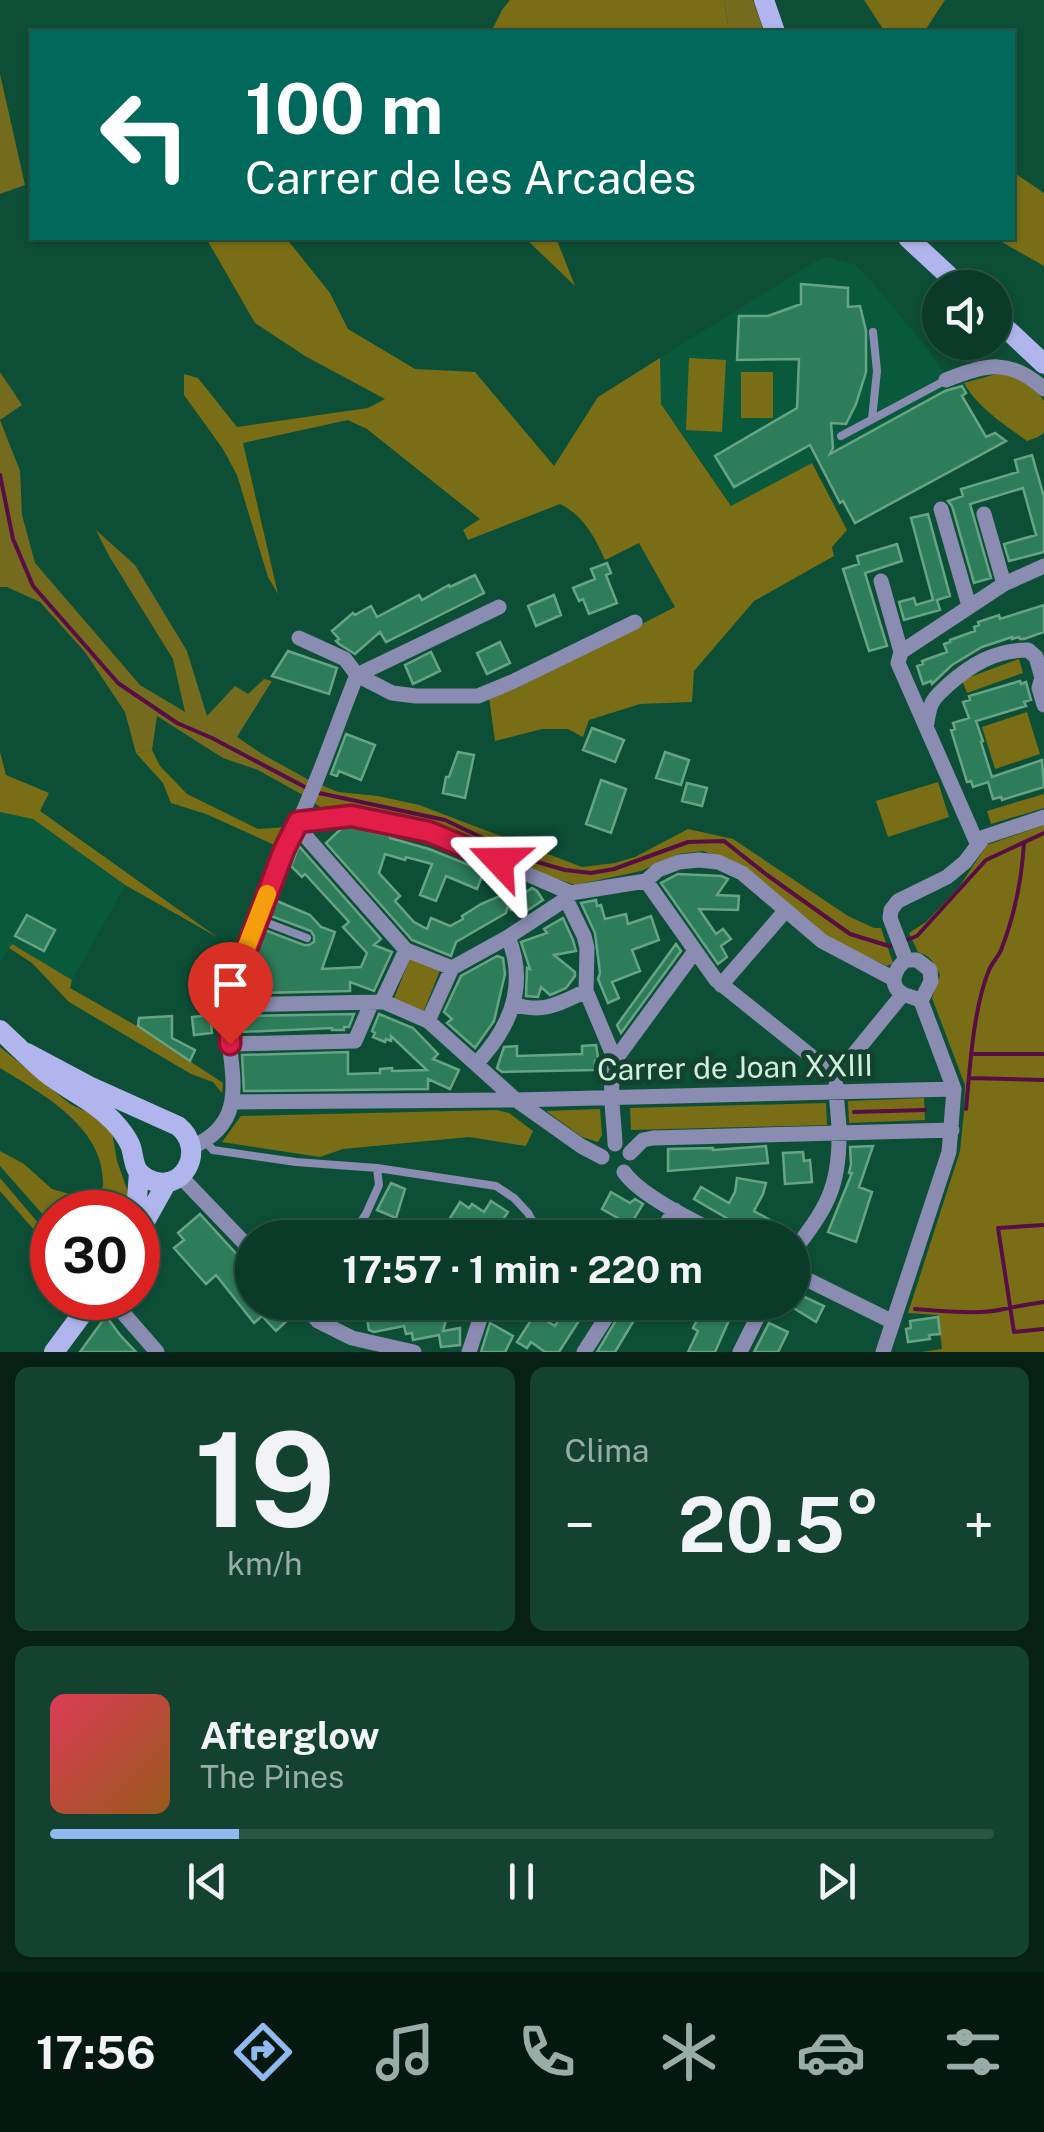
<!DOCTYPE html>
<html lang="es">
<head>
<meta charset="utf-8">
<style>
  body { margin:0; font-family:"Public Sans",sans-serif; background:#134230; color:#f1f3f6; height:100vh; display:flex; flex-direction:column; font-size:38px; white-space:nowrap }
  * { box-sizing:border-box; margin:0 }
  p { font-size:32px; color:#99ada8 }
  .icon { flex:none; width:55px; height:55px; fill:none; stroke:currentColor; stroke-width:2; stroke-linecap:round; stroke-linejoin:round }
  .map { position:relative; height:1352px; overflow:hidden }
  .sheet { display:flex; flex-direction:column; gap:15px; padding:15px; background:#062016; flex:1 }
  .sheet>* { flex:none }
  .banner { position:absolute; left:30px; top:30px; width:985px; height:210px; border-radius:0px; box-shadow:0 2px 8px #0004,0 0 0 2px #2a5545; background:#00695c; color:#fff; overflow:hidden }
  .buttons { position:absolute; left:922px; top:270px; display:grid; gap:20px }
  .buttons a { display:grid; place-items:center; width:90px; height:90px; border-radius:50%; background:#0a3b28; box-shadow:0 2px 8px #0004,0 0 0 2px #2a5545; font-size:50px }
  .speed { position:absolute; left:30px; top:1190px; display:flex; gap:20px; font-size:50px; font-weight:700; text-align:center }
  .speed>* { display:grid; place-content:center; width:130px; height:130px; border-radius:50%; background:#0a3b28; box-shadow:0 2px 8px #0004,0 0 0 2px #2a5545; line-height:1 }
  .speed .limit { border:15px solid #d22; background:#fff; color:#111 }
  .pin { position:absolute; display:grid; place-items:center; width:85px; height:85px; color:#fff; margin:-102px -42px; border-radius:50% 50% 50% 0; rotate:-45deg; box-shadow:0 0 10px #0007 }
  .pin .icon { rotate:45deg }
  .me { position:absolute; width:110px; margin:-55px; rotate:293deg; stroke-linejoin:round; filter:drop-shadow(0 0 8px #0008) }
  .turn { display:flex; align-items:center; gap:35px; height:210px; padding:0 50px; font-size:45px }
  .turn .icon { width:130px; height:130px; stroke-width:2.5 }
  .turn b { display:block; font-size:70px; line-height:85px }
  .big { font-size:75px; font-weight:700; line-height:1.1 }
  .sheet .tile { flex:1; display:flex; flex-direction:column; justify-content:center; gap:15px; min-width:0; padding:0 35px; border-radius:15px; background:#134230 }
  .sheet .dial { align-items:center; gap:0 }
  .dial b { font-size:130px; line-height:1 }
  .song { display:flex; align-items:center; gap:30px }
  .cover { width:120px; height:120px; border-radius:15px; background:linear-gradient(135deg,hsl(350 70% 55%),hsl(30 70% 35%)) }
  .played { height:10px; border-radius:5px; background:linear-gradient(90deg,#90b9f0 20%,#2a5545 20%) }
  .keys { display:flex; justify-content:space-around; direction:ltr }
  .heat { display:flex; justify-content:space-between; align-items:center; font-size:55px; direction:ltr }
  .sheet .tiles { flex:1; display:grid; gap:15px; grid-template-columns:1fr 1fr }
  .tile:last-child { grid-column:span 2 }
  .trip { position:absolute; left:235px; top:1220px; width:575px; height:100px; border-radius:50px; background:#0a3b28; box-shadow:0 2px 8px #0004,0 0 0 2px #2a5545; font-weight:700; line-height:100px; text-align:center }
  .dock { display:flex; height:160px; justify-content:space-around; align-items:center; background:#041810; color:#99ada8 }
  .dock .icon { width:70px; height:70px }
  .dock .on { color:#90b9f0 }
  .dock b { font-size:45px; color:#f1f3f6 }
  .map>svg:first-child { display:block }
  .built { fill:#095a3c }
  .green { fill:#796e16 }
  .forest { fill:#756b1f }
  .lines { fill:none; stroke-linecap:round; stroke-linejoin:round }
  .stream { stroke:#580e44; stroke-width:4 }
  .building { fill:#2d7d5b; stroke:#67a385; stroke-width:2.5 }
  .lane { stroke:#8a8cb1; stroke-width:8 }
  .street { stroke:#8a8cb1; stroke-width:15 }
  .secondary { stroke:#b1b5ee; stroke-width:20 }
  .route-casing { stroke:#92132f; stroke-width:25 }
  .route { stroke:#e11d48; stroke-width:18 }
  .slow { stroke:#f59e0b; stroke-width:18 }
  .labels { text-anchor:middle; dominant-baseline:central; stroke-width:10; stroke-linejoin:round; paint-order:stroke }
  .street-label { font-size:30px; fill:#d0efde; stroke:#13422e }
</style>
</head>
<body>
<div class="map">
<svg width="1044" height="1352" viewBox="0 0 1044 1352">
  <rect width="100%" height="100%" fill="#0d4f36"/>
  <!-- built -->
  <path class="built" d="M828,257l27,8 11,10 65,78 20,35 -219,118 -71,-103 -1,-45 153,-95z
    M0,812l33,7 92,67 -53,94 -60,-36 -12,19z"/>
  <!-- green -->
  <path class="green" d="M510,0h214l5,32h-238l11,-22z
    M864,0h81l-21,32h-39z
    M1013,172l31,21v73l-49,-28h17z
    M206,238h80l44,55 18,36 67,40 60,3 79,94 44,-69 62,-39 1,46 70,102 81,-43 35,67 -15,17 2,9 -80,45 -60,70 -2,31 -52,2 -51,16 -6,17 -15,-8h-26l-47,12 -6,-44 24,-7 162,-83 -36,-64 -34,17c-11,-24 -21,-44 -45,-56l-92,36 -5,-10 17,-11 -113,-90 -19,-9 -105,23 35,151 -10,-17 -31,-102 -14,-26 -39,-54v-21l14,4 39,49 131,-19 17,-9 -80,-43 -50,-33z
    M525,238h31l19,48z
    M689,358l37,2 -4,72 -36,-2z
    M741,372h32v46h-32z
    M1000,373c19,5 33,12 44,28v32l-6,4 -11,4c-22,-16 -50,-34 -63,-58z
    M1019,659l4,14 -56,20 -5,-13z
    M1027,712l13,42 -45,15 -13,-42z
    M152,750l8,16 27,28 71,35 29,-2 -8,20 -73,-33 -35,-11 -8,-20 -27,-30z
    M0,752l6,23 43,18 -9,18 177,126 -92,-52 -92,-66 -33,-7z
    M309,780l29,12 40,4 41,9 163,62 33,-4 20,-6 53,-28 45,10 115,77 26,12h7l12,35 -6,3 -62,-29 -93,-75 -29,-11 -25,3 -37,17 -66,14 -202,-69 -53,-9 -19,-13z
    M938,782l11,35 -61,20 -12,-36z
    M1044,794v14l-53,16 -4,-13z
    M1044,825v527h-123l21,-3 -4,-34 -30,-2 52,-162 4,-39 1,-27 -33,-87 8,-23c-5,-11 -10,-20 -22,-23l-9,-19 17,-11 33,-35 28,-42z
    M12,944l60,36 -2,8 65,37 88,58 -1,10 -9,-11 -22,-8 -122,-72 -37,-39 -23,-15z
    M410,958l30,12 -17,43 -30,-12z
    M0,1047l70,57 28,13 14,15 5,29 12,34 -3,17h-74v13l-52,-59v-15l24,13 28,25 35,10 16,-12c3,-59 -59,-92 -103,-119z
    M924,1098l1,22 -76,3 -1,-22z
    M826,1103l1,22 -196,5 -1,-22z
    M600,1109l2,26 -4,7 -16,-5 -36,-26z
    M497,1110l12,3 24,18 -7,15 -57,-9 -126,12 -23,8 -98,-15 19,-26z
    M0,1178l51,60 -3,8 -48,-55z"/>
  <!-- forest -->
  <path class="forest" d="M724,0h29l11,32h-35z
    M0,74l25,111 -25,9z
    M0,372l22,33 -22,15 20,51 2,44 13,48 105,122 45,27 -12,-53 -64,-103 -13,-26 39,35 52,86 20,65 28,-30 13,8 16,-15 8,2 -35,56 25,17 47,26 -8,14 -43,-24 -35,-12 -66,-42 -5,34 -16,3 -11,-41 -40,-60 -45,-50 -33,-15h-7z"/>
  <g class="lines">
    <!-- stream -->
    <path class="stream" d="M0,475l13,64 20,47 85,97 59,40 35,15 93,49
      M319,793l126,27 82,39 38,11 26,3 23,-4 74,-27 36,-1 43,34 83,59 39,12 4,-1
      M902,942l15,-6 69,-76 58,-27
      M971,1054h73
      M969,1078l75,2
      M966,1109c4,-41 7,-100 23,-139 3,-7 9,-13 12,-20 13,-33 21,-72 23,-108
      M854,1112l71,-2
      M1044,1225l-46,3 16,104 30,-3
      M915,1309c25,2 65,6 89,0 14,-3 26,-5 40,-7"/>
  </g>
  <!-- building -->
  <path class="building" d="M801,284l47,4v19l12,-1 6,25v41l-10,32 -10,20 -15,-1 2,25 -3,6 115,-63 17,-5 4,7 -4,3 24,41 9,-4 11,8 -151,82 -12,-22 -3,2 -30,-58 -76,42 -19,-31 82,-48 2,-49 -62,1 2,-44h29l33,-12z
    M1032,455l12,42v55l-35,9 -5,-17 32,-9 -13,-47 -53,16 21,74 -17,5 -22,-77 -4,-5 15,-5 -2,-7 57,-17 -3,-12z
    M928,514l22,82 -13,4 3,10 -36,10 -5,-18 15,-4 2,7 17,-5 -22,-82z
    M897,544l5,17 -37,12 22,73 -18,5 -26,-82 16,-5 -2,-8z
    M607,563l4,10 -5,2 11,28 -28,11 -6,-15 -4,2 -6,-13 22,-9 -4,-10z
    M475,575l9,18 -98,49 -6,-10 -25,22 -16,-10 -3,-3 3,-2 -7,-8 21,-18 2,2 16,-9 6,11 42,-22 3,5 27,-15 1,2z
    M554,595l7,20 -25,11 -8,-20z
    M1044,605v27l-20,7h-4l-1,-2 -7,2v-2l-30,10 -30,18 -20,19 -1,-3 -8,3 -6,-18 6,-2 -1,-3 25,-9 -3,-8 6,-2v-2l25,-9 -1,-4 5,-2 -1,-3 21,-7 1,4z
    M500,642l10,21 -23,11 -10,-21z
    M288,651l49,17 -8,26 -57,-18z
    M431,652l9,19 -27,13 -8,-19z
    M1020,681l1,3 5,-2 5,18 -7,2 2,4 -50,15 7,20 -2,1 11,35 50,-17 2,27 -42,13 -1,-3 -8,2 -5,-17 -15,5 -2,-6 -4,1 -16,-52 4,-1 -2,-6 16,-5 -6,-16 7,-2 -1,-4z
    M592,728l32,12 -9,22 -32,-12z
    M346,734l29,11 -14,35 -22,-9 -2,5 -6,-2z
    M458,752l16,3 -9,43 -22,-5 3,-16h3z
    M665,752l24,8 -8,25 -25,-7z
    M601,780l25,9 -15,44 -25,-9z
    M687,783l20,5 -5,18 -20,-5z
    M351,827l39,9v2l39,11 55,22 -7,18 -31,-13 -10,25 -16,-6 12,-31 -26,-7 -1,3 -20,-6 -6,19 21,23 -5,5 19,21 13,7 4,-11 19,8 13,-7 -1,-3 19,-12 21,-9 6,11 -2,7 -50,29 -5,14 -39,-16 -86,-97 16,-15z
    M299,846l82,93 -7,6 18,7 -18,39 -24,-9v9l-92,2v-4l-14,-6 21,-53 39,15h5l5,-3v-6l-3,-5 -40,-15 6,-15 33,14 11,12 14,5 -13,37 39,-2 6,-14 -24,-26 6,-5 -44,-48 -3,3 -11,-11z
    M678,874l43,2 7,3 -11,16 22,1 -1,14 -39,-1 17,25 7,-5 8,10 -10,7 6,11 -9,7 -57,-81z
    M523,888l3,4 6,-4 5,3 6,9 -18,12 -5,-7 -9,5 -4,-11z
    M596,900l1,6 4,-1 4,14 21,-5 2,10 23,-8 8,24 -27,10 8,21 -28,11 7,16 -11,5 -10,-24 2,-6 -5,-40 -14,-30z
    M27,915l28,15 -11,21 -29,-15z
    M563,918l10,22 3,11 -22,4 21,17v4l-9,12 -11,5 -5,2 -9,-8 -3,10 -12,-1 1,-28 3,1 -9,-27 26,-9 -3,-4z
    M676,944l5,7 -60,82 -4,-8z
    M497,956l6,2 2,16 -11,47 -19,27 -28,-25 5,-4 -8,-7 17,-36z
    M354,1014l-5,13h-5v3h-12v-2l-92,4 -1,-16z
    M379,1014l34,14 25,26 -5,5 26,11 -9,19 -22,-10v10l-184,2 -2,-36 106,-3v22l32,-1v-4l12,-1v3l35,-1 -36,-34v5l-5,-2 -1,3 -12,-5 2,-4 -3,-2z
    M210,1015l2,18 -18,2 -2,-18z
    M172,1016v22l23,12 -5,11 -52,-35 1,-8z
    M596,1045l3,18 -4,-2v9l-93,2 -5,-4 7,-21 13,-1v10l65,-2v-8z
    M766,1146l2,17 -100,8v-22l45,-1v2z
    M873,1146l-14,41 13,5 -16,50 -28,-10 24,-59h-3l2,-9 -1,-17z
    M803,1152l1,9 6,-1 2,22 -27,2 -2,-31z
    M737,1178l29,5 -3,11 -9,17 39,22 -3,5h-29l-67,-39 7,-12 28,16 6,-11z
    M391,1183l14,6 -9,29 -19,-8z
    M611,1192l19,11 5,-4 8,5 -11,18 8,5 -6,11h-23l10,-18 -19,-11z
    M491,1201l17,11 -15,23 -7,-4 -4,7h-22l-7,-5 2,-4 -8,-6 13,-21 9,6 3,-4 12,8z
    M200,1214l52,57v16l-4,4 4,6v5h29l12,13 -17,16 -14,-15 -8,7 -38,-48 -10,9 -32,-36 10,-8 -6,-7z
    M792,1291l32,15 -8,16 -24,-15z
    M329,1302h30l2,12 -24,4 -6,-3z
    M570,1302h21l-32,50h-14l-14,-10 -4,6 -10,-6 18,-28 20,12z
    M627,1302h18l-30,50h-18z
    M706,1302h31l-22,50h-27l10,-21 -5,-3z
    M377,1304l1,6 15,-3v3l20,-5 2,6 25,-5v-2l10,2 -7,25 17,-3v17l-19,2 -2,-12 -26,5 -1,-7 -6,1 -2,-8 -30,6 -5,-2 -4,-23z
    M106,1316l14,19 16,17h-56z
    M938,1317l2,17 -11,1 1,4 -22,3 -2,-13 5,-1 -1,-7z
    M490,1323l23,13 -8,16h-24z
    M769,1323l19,9 -10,20h-24z"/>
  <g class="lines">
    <!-- lane -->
    <path class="lane" d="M872,419l5,-48 -4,-39
      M841,436l105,-56
      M257,919l50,19
      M206,1142l7,8 83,12 81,6 2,17 -13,29 -16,24
      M377,1168l119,18 18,12 14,15 4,7 -7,18"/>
    <!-- street -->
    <path class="street" d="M946,380c41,-16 64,-22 98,9
      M941,509l28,97
      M984,514l20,70
      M881,581l20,71 -3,11 79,180
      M299,638l46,21 12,16 35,18 24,3h62l34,-14 123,-60
      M901,652l103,-68 40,-18
      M357,675l142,-68
      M926,727c2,-8 2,-16 6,-24 3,-7 10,-12 16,-18 24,-21 47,-35 80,-35l8,7 6,21 -3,10 5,17
      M298,823l53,-7 78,16 142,61 75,-12 12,-11 21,-8 20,-2 19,2 24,11 80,68 72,38
      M298,823l10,16 98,111
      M646,881l70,99 120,96
      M566,899l18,37 3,12 -1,43 29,69
      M906,960l-16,-42 1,-8 7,-9 49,-24 18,-15 19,-25 60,-20
      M906,960h11l13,10 1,11 -10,20c-5,-3 -10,-4 -16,-6 -18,-8 -11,-26 1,-35z
      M452,968l56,-31 58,-38 5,-6
      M721,985l65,-75
      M513,1004c30,10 46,0 73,-13
      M228,1005l151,-3
      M428,1021l24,-53 -46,-18 -24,51 46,20 88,79 65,46 21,11
      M230,1044l125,-3 16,-37
      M476,1064c35,-37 52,-79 32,-127
      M836,1076l67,-82
      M232,1102l284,-2 438,-11
      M615,1144c-1,-27 -7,-57 0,-84l80,-109
      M192,1147c70,-30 27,-95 37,-150 4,-20 14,-40 21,-58 15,-39 29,-77 47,-114 23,-48 40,-101 60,-150
      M630,1153l13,-13 10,-2 299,-8
      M624,1172c17,25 75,51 103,66
      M180,1176l72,75
      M657,1238l18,-28
      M792,1253c33,-43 48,-64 47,-121 0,-16 -3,-31 -3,-47
      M792,1272l101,50
      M110,1298l47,54
      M301,1302l17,19 34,17 62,14
      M469,1352l12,-36
      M584,1352l32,-50
      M740,1352l25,-50
      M883,1352l66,-200 5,-63 -33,-88"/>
    <!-- secondary -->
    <path class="secondary" d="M764,0l11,32
      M908,238l54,50
      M995,318l49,46
      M0,1030c15,14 30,29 45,42 22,18 50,29 69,50 6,6 14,17 17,25 4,14 2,25 17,32 34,17 60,-29 30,-53l-89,-40 -62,-33
      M136,1212l3,-40
      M138,1234l29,-52
      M54,1352l40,-54"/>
  </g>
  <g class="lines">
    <!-- route casing -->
    <g class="route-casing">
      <path id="route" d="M230,1044v-50l54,-144 14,-28 53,-6 78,16 70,29"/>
    </g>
    <!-- route -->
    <use href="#route" class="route"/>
    <!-- slow -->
    <path class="slow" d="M235,977l32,-83"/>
  </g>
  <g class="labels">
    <!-- street labels -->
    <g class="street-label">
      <text transform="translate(735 1067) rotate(-1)">Carrer de Joan XXIII</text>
    </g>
  </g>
</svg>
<div class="buttons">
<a><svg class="icon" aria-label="sound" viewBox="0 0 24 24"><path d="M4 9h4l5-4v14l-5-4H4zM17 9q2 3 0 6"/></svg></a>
</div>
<div class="speed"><div class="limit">30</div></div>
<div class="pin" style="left:230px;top:1044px;background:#d93025"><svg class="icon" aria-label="arrive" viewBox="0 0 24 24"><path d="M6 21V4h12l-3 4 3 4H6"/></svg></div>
<svg class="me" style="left:499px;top:861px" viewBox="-20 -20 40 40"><path d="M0-17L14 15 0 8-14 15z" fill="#e11d48" stroke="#fff" stroke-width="4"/></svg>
<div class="trip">17:57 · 1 min · 220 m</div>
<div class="banner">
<div class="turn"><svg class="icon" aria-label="left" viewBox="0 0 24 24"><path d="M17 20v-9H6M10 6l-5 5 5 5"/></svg><div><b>100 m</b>Carrer de les Arcades</div></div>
</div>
</div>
<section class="sheet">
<div class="tiles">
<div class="tile dial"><b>19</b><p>km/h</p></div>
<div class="tile"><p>Clima</p>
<div class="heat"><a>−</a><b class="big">20.5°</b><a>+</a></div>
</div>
<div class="tile">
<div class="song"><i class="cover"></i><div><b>Afterglow</b><p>The Pines</p></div></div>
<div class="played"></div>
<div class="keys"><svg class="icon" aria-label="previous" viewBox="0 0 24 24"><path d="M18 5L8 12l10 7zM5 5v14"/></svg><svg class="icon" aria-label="pause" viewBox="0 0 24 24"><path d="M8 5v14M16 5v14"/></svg><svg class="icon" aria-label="next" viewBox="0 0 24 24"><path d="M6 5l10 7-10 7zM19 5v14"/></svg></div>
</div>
</div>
</section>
<nav class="dock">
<b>17:56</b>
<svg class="icon on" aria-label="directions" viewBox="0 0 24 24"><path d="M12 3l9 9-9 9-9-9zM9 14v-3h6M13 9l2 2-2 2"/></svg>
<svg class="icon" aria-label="music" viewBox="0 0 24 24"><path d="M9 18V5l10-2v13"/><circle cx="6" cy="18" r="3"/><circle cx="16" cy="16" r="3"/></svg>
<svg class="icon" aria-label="phone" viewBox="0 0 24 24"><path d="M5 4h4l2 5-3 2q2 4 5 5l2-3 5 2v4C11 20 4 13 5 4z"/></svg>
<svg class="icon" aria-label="climate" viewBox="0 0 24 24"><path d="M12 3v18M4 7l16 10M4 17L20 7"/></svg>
<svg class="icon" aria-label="car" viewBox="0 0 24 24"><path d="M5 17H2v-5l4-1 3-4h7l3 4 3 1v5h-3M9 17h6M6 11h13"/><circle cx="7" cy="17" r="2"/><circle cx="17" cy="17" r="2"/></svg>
<svg class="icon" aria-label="filters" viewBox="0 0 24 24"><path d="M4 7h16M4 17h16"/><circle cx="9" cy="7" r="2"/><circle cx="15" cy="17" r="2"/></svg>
</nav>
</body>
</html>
